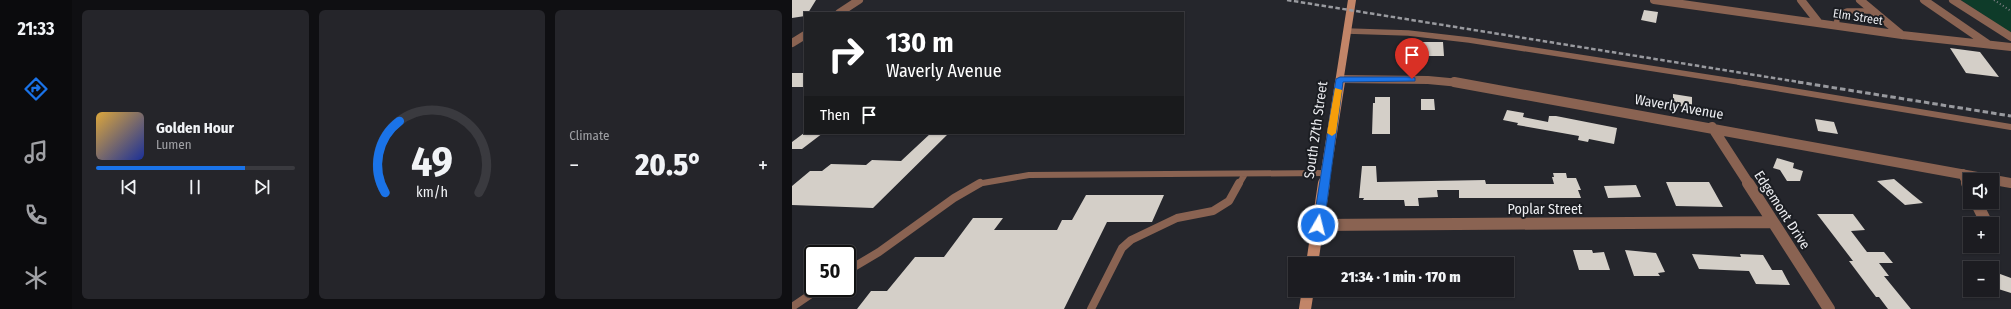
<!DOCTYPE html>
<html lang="en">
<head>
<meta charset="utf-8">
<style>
  body { margin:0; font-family:"Fira Sans Condensed",sans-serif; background:#25252a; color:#f1f3f6; height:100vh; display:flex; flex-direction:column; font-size:15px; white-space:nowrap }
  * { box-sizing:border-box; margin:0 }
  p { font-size:13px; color:#a0a1a5 }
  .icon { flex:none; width:22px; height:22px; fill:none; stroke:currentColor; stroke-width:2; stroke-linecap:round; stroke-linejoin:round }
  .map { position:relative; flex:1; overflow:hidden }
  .side { display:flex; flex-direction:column; gap:10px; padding:10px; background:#0f0f12; width:720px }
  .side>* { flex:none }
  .guide { position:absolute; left:12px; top:12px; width:380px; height:122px; border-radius:0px; box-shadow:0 1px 3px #0004,0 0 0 1px #3a3a3f; background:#202124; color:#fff; overflow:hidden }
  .tools { position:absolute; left:1171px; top:173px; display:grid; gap:8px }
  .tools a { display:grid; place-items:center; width:36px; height:36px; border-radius:0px; background:#1c1c21; box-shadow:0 1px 3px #0004,0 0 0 1px #3a3a3f; font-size:20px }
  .speed { position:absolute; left:12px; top:245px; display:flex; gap:8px; font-size:20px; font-weight:700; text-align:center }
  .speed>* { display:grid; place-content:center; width:52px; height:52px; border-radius:50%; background:#1c1c21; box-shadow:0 1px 3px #0004,0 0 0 1px #3a3a3f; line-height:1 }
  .speed .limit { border:2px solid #111; border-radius:6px; background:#fff; color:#111 }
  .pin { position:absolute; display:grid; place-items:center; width:34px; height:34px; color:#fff; margin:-41px -17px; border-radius:50% 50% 50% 0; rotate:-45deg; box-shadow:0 0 4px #0007 }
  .pin .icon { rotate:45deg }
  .me { position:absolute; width:44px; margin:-22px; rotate:8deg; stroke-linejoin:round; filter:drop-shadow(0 0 3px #0008) }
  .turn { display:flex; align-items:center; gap:14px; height:84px; padding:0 16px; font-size:18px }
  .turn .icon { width:52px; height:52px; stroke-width:2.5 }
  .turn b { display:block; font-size:28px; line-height:34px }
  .then { display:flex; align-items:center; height:38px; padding:0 16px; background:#0003; gap:8px; font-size:15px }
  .big { font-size:30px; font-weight:800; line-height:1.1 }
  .side .tile { flex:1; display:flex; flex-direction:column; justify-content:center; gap:6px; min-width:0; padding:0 14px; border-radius:6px; background:#25252a }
  .side .dial { align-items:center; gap:0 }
  .dial svg { height:104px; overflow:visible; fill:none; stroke:#3a3a3f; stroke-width:7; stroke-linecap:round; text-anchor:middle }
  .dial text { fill:#f1f3f6; stroke:none }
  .song { display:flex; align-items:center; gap:12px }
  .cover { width:48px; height:48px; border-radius:6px; background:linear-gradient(135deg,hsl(40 70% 55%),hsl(230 70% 35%)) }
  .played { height:4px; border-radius:2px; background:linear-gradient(90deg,#1a73e8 75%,#3a3a3f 75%) }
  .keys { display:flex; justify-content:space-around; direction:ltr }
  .heat { display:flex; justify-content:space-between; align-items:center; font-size:22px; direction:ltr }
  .side .tiles { flex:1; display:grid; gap:10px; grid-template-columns:repeat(3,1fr) }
  .trip { position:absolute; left:496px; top:257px; width:226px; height:40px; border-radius:0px; background:#1c1c21; box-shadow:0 1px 3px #0004,0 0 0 1px #3a3a3f; font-weight:800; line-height:40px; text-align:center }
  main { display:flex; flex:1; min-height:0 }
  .tabs { display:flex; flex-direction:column; width:72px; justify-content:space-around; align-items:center; background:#0b0b0d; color:#a0a1a5 }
  .tabs .icon { width:28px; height:28px }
  .tabs .current { color:#1a73e8 }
  .tabs b { font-size:18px; color:#f1f3f6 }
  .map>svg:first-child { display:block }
  .green { fill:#0e3b29 }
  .building { fill:#d4cfc8 }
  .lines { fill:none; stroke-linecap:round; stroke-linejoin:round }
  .path { stroke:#7c7d82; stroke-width:2; stroke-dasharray:1 2.5; stroke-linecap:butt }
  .service-far2 { stroke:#8a6352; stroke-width:5.5 }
  .service-far1 { stroke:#8a6352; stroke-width:6 }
  .service { stroke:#8a6352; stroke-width:8 }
  .minor-far2 { stroke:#8a6352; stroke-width:8 }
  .minor-far1 { stroke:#8a6352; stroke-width:10 }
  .minor { stroke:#8a6352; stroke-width:12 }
  .secondary-far2 { stroke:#c28568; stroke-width:8 }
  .secondary-far1 { stroke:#c28568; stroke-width:10 }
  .secondary { stroke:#c28568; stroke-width:12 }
  .rail-far1 { stroke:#999a9f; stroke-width:2.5; stroke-dasharray:4.5 2.5; stroke-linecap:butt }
  .rail { stroke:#999a9f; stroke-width:3; stroke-dasharray:5.5 3; stroke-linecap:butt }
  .route { fill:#1a73e8; stroke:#114b97 }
  .slow { fill:#f59e0b }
  .labels { text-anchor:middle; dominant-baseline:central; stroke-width:4; stroke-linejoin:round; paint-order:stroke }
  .far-street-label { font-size:12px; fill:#ebecf0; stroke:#1b1d22 }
  .street-label { font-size:14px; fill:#ebecf0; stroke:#1b1d22 }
</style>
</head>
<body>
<main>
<nav class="tabs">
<b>21:33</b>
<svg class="icon current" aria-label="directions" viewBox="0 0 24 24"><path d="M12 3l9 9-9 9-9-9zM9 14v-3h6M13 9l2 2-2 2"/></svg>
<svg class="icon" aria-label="music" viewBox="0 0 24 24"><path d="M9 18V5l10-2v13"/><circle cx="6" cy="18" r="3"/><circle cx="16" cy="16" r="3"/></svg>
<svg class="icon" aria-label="phone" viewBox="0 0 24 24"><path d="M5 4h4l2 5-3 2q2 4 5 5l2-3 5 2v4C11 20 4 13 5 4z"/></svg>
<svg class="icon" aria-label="climate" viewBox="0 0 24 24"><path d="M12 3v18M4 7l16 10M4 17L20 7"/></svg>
</nav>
<section class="side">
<div class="tiles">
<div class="tile">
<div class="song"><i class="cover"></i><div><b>Golden Hour</b><p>Lumen</p></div></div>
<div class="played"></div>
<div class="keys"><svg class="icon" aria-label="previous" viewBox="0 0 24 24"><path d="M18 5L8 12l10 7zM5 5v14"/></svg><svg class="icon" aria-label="pause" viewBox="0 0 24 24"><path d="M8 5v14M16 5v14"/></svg><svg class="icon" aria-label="next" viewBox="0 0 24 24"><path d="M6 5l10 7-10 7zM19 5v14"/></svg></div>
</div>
<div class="tile dial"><svg viewBox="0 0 100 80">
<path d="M14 69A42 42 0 1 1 86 69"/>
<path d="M14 69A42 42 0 0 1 25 14" stroke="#1a73e8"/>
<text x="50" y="56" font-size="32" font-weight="700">49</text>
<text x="50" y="72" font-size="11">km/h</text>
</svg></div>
<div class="tile"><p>Climate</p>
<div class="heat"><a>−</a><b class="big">20.5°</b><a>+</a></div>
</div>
</div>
</section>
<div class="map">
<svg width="1219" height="309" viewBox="0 0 1219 309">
  <rect width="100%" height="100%" fill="#25262c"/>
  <!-- green -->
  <path class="green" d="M1169,0h50v33z"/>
  <!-- building -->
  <path class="building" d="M0,0h24l-8,13h-3v3l-13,2z
    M852,10l14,2 -2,11 -15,-3z
    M631,42h20l1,14h-19l-2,-2z
    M1158,48l30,4 19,25 -33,-4z
    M0,73h13v14h-13z
    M881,94l19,3v11l-19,-3z
    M583,97h15v37h-18l1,-31h2z
    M629,99h13l1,11h-14z
    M715,110l17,3 -1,4 25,5 1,-6h7l61,12 -3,16 -25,-5 -1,3 -10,-2 1,-4 -62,-11 1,-2 -15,-3z
    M1023,119l19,3 4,12 -20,-3z
    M12,133h19l-21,16h-10v-7z
    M139,133h18l-76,75 -81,-3v-19l18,-15h12l9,-7 35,1 6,-5 29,1z
    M985,158l17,5 -1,5 10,3 -3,10h-13l-7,-11 -7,-2z
    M570,166h14l1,16 108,-2 1,4h68l-2,-7h2l-1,-4h13l1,5h9l5,12h-3l3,8h-122v-8h-22l1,7 -20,1 1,8h-14l-1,-6h-41l1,-2h-5z
    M1102,179l19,16 10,8 -18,2 -28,-24z
    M874,182h43l14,25 -47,-1z
    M844,185l5,12 -33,1 -4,-12z
    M294,195h78l-12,27h-45l-43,87h-207l14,-18h16l28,-34h29l29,-39h30l-9,12h63l5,-10h10z
    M1025,214h36l12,16 -14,1 16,21h17l9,11h-14l10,13h-5l27,33h-23l-9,-12h-3l-27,-36h4z
    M781,250h19l1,3 11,-1 6,18h-31z
    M833,250l31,3 9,19 -7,1 2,3h-26z
    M900,254l49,3 -1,-3 23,1 9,15h10l8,15 -34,-1 -7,-13 -50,-2z
    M1200,271l19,7v15l-19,-6z"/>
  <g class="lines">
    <!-- path -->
    <path class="path" d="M1202,0l17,11"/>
    <!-- service-far2 -->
    <path class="service-far2" d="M1044,25l2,-10 9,-4h26
      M555,31l61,2 61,7 276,43"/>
    <!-- service-far1 -->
    <path class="service-far1" d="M947,82l272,45
      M185,184l52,-9 297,-2
      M447,184l6,-10"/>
    <!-- service -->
    <path class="service" d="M55,271l32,-19 75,-54 26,-15
      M0,307l28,-19
      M299,309l31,-61 9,-8 46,-22 36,-7 16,-10 10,-18"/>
    <!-- minor-far2 -->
    <path class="minor-far2" d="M862,0l248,35 109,12
      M1009,0l18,23
      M1068,0l42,35
      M1132,0l64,44
      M1161,0l58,37
      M47,13l20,-13
      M0,43l13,-8
      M548,79l88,1 32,3"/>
    <!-- minor-far1 -->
    <path class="minor-far1" d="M662,82l557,101
      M920,127l37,57
      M1171,174l5,10"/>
    <!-- minor -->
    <path class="minor" d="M956,183l81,126
      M1175,183l3,6
      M1184,202l11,22
      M526,225l453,-3"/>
    <!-- secondary-far2 -->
    <path class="secondary-far2" d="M547,83l13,-83"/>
    <!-- secondary-far1 -->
    <path class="secondary-far1" d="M532,184l16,-102"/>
    <!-- secondary -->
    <path class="secondary" d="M520,264l12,-81
      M513,309l3,-19"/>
    <!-- rail-far1 -->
    <path class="rail-far1" d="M495,0l518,83"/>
    <!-- rail -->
    <path class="rail" d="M1006,82l213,34"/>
  </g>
  <!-- route -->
  <path class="route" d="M620,77l3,1v3l-72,1 -19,143 -2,2h-7l-2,-2 23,-146 4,-2z"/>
  <!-- slow -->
  <path class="slow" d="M543,88l7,2 -6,43 -4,3 -5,-3z"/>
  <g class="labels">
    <!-- far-street labels -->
    <g class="far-street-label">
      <text transform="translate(1066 17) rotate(9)">Elm Street</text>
    </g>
    <!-- street labels -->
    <g class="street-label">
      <text transform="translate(887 107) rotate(10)">Waverly Avenue</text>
      <text transform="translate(524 130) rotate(-82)">South 27th Street</text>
      <text x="753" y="209">Poplar Street</text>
      <text transform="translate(990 210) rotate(57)">Edgemont Drive</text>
    </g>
  </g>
</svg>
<div class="tools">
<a><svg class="icon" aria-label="sound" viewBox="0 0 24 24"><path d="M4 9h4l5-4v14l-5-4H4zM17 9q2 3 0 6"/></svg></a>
<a>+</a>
<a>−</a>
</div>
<div class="speed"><div class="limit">50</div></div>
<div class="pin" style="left:620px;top:79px;background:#d93025"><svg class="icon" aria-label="arrive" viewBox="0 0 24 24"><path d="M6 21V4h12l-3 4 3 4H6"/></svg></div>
<svg class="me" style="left:526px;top:225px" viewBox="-20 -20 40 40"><circle r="17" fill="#1a73e8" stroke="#fff" stroke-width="3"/><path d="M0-11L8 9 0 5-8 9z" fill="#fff"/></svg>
<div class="trip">21:34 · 1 min · 170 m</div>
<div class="guide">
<div class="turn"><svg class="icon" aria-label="right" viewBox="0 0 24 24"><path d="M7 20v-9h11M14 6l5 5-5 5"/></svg><div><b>130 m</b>Waverly Avenue</div></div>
<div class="then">Then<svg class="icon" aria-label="arrive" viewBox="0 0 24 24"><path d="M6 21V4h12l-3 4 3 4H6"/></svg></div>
</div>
</div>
</main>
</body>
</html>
